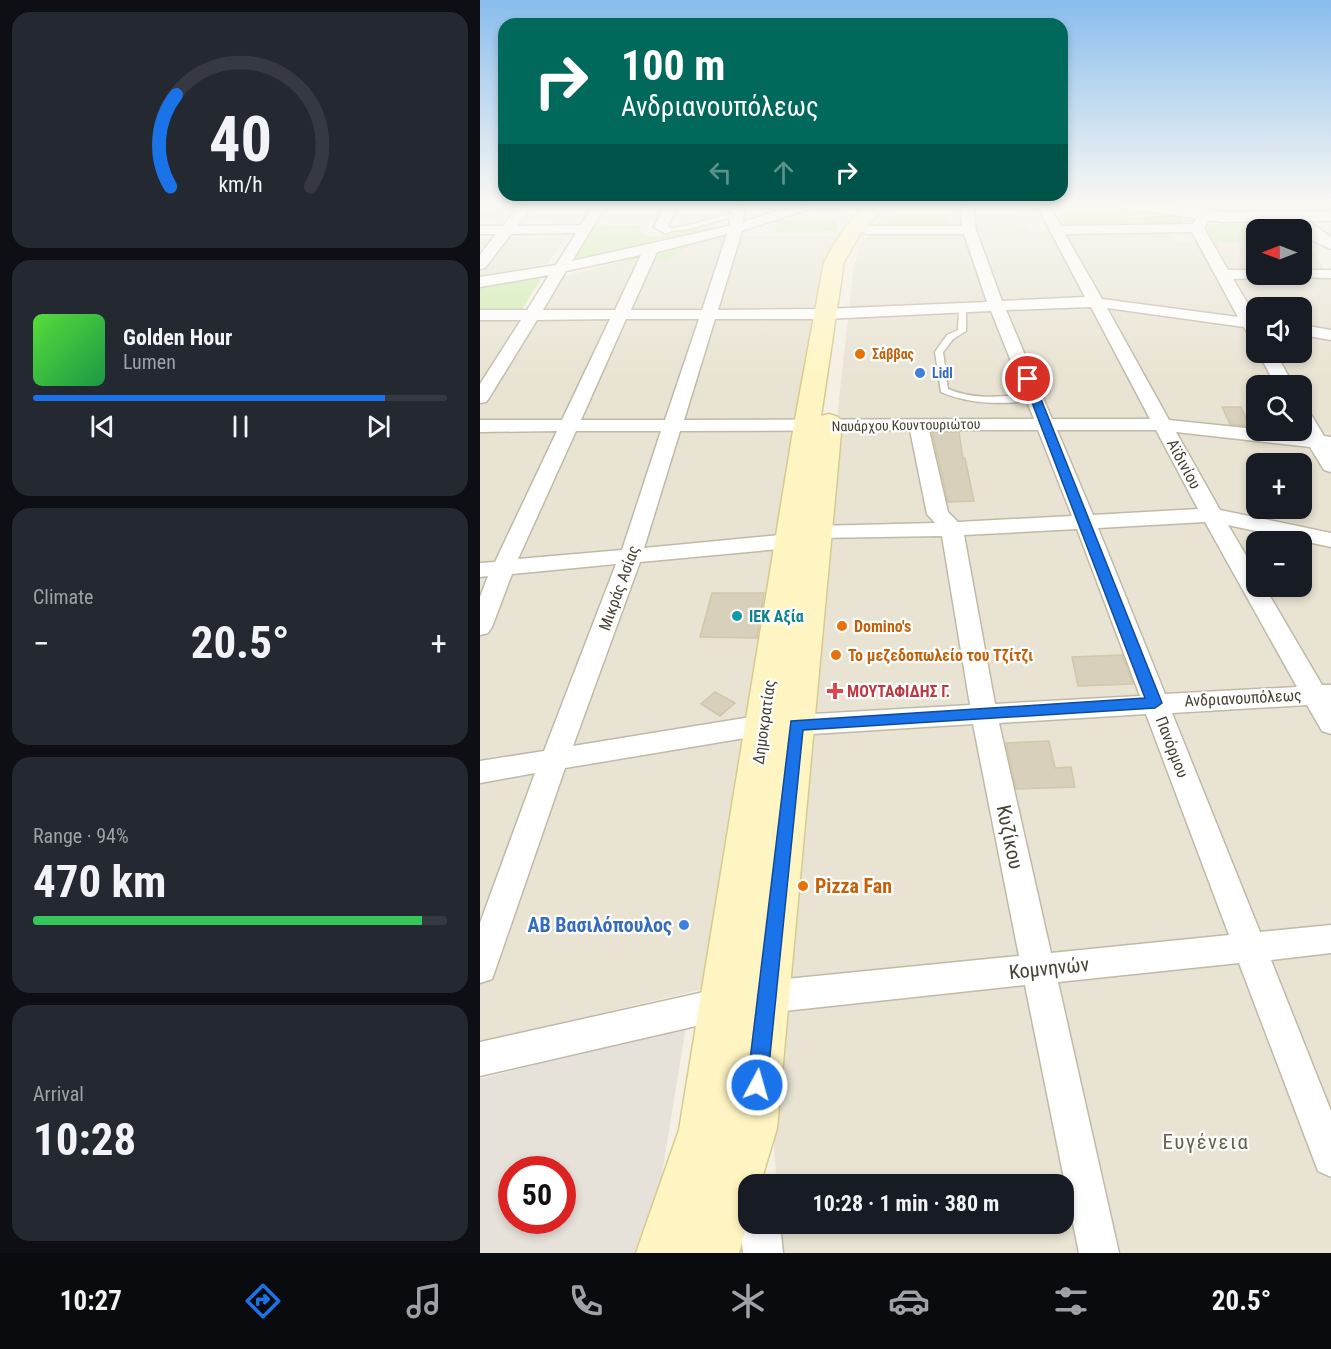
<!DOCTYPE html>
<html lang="en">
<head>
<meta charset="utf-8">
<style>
  body { margin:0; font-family:"Roboto Condensed",sans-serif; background:#242831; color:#f1f3f6; height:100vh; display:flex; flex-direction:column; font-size:22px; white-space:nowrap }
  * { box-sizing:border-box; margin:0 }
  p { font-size:20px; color:#9ea1a6 }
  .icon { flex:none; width:33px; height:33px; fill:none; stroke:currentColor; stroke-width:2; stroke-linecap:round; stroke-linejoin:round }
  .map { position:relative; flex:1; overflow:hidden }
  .panel { display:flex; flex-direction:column; gap:12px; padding:12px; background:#0d0f14; width:480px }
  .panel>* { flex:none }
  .guide { position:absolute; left:18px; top:18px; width:570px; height:183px; border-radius:18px; box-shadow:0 3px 9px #0003; background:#00695c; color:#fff; overflow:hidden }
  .needle { width:39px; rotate:270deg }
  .tools { position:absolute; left:766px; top:219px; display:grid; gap:12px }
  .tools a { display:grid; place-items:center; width:66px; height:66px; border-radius:12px; background:#171b24; box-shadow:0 3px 9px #0003; font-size:30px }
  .speed { position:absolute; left:18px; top:1156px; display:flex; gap:12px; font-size:30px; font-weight:700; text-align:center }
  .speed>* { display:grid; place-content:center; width:78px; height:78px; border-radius:50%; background:#171b24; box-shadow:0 3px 9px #0003; line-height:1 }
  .speed .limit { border:9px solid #d22; background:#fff; color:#111 }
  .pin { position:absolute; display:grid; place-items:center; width:51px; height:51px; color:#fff; margin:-26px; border:3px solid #fff; border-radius:50%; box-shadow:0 2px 6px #0007 }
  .me { position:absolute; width:66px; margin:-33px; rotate:6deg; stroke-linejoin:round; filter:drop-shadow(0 0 4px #0008) }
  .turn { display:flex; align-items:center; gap:21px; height:126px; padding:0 24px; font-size:27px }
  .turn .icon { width:78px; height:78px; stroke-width:2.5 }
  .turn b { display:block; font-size:42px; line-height:51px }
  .lanes { display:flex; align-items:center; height:57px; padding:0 24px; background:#0003; justify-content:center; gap:30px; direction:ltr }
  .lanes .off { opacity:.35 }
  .big { font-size:45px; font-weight:700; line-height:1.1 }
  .panel .widget { flex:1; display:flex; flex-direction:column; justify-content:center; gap:9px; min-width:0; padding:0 21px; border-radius:18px; background:#242831 }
  .panel .dial { align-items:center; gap:0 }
  .dial svg { height:156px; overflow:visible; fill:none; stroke:#363941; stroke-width:7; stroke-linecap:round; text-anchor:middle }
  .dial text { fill:#f1f3f6; stroke:none }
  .song { display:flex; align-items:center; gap:18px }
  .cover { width:72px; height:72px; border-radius:9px; background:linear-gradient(135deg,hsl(110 70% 55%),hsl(140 70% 35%)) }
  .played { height:6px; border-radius:3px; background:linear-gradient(90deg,#1a73e8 85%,#363941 85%) }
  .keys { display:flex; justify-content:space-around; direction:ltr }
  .heat { display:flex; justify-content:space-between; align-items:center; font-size:33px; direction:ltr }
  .charge { height:9px; border-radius:4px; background:linear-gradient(90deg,#34c759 94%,#363941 0) }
  .trip { position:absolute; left:258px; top:1174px; width:336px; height:60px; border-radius:18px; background:#171b24; box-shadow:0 3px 9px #0003; font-weight:700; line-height:60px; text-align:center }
  .dock { display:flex; height:96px; justify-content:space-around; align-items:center; background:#090b0e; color:#9ea1a6 }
  .dock .icon { width:42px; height:42px }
  .dock .on { color:#1a73e8 }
  .dock b { font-size:27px; color:#f1f3f6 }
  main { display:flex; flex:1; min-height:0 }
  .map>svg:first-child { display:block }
  .residential { fill:#e8e3d2; fill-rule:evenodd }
  .industrial { fill:#e6e1d9; fill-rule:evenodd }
  .green { fill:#c9eca9 }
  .building { fill:#d9d0bb; stroke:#d2c6ab; stroke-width:1.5 }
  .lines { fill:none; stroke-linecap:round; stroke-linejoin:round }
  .service-casing { stroke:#c0b9a6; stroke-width:3 }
  .minor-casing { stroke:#c0b9a6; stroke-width:3 }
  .tertiary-casing { stroke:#c0b9a6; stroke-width:3 }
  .secondary-casing { stroke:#d8ca8f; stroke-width:3 }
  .service { fill:#fff; fill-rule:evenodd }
  .minor { fill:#fff; fill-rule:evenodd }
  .tertiary { fill:#fff; fill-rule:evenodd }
  .secondary { fill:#fff5c3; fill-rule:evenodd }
  .route { fill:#1a73e8; stroke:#114b97; stroke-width:1.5 }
  .food-dot { fill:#e8710a; stroke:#fff; stroke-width:2 }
  .shop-dot { fill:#3f7fe0; stroke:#fff; stroke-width:2 }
  .culture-dot { fill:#0f9aa8; stroke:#fff; stroke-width:2 }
  .health-dot { fill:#e0444e; stroke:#fff; stroke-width:2 }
  .labels { text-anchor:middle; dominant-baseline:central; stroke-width:4.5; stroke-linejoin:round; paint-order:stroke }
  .far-food-label { font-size:14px; font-weight:bold; fill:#c56008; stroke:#fff; text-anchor:start }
  .far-shop-label { font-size:14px; font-weight:bold; fill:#366cbe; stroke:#fff; text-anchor:start }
  .far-street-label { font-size:14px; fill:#474033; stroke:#fff }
  .street-label { font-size:16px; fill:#474033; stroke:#fff }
  .culture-label { font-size:16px; font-weight:bold; fill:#0d838f; stroke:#fff; text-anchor:start }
  .food-label { font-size:16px; font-weight:bold; fill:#c56008; stroke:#fff; text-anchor:start }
  .health-label { font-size:16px; font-weight:bold; fill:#be3a42; stroke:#fff; text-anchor:start }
  .near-street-label { font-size:20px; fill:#474033; stroke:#fff }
  .near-food-label { font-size:20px; font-weight:bold; fill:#c56008; stroke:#fff; text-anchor:start }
  .near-shop-label { font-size:20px; font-weight:bold; fill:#366cbe; stroke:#fff; text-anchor:end }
  .near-neighbourhood-label { font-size:21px; letter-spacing:1.5px; fill:#6a604a; stroke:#fff }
</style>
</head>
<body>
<main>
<section class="panel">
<div class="widget dial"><svg viewBox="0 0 100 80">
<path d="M14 69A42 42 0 1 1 86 69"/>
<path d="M14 69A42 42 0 0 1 17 22" stroke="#1a73e8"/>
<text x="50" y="56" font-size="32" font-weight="700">40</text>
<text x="50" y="72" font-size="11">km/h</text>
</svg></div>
<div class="widget">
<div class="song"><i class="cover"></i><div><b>Golden Hour</b><p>Lumen</p></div></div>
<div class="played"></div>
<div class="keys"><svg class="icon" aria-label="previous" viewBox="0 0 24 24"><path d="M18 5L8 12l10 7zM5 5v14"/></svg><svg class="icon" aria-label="pause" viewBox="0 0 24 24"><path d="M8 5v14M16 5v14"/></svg><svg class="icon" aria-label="next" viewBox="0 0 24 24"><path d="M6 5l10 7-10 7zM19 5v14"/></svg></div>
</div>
<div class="widget"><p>Climate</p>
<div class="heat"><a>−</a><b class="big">20.5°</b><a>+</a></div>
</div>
<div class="widget"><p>Range · 94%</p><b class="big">470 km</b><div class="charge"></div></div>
<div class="widget"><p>Arrival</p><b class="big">10:28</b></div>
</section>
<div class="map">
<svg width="851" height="1253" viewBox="0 0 851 1253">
  <rect width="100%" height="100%" fill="#f4f0e4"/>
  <!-- residential -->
  <path class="residential" d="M0,202h276l-48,17 -228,1z
    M344,202h44l-17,15 -45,-7z
    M416,202h201l5,11 -79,2 7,17 139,-2 7,12h81v32h45v-33h4l25,38v974h-549l-2,-29h284v-39h-287l-11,-131 88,-789 8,-22zM777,308h45v44h-45zM777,386h45v44h-45zM777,464h45v44h-45zM777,542h45v44h-45z
    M242,236h117l-12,27 -119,725 -228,54v-722l50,-1 27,-41z
    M85,238l-17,25 -68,13v-37z"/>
  <!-- industrial -->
  <path class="industrial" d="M206,1025l-27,168 -24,60h-155v-174zM32,1170h50v51h-50z"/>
  <!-- green -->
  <path class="green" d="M617,202h20l61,9 6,11 -5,3 -114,3 -5,-14 41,-1z
    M728,202h123v7h-118z
    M466,217l3,10 -67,1 10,-10z
    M357,219v12l-62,1 2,-12z
    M809,223l11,6 -43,1v12h-43l-9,-18z
    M161,225l-2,6 13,6 13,-1 52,-11 -1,4 -50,31 -91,2 -6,-8 18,-28z
    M64,274l-23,37h-41v-26z"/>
  <!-- building -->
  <path class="building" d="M742,407h19l9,19 -20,-2z
    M452,432h27l4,27 2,-1 9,43 -26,1z
    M232,593h52l-7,45 -57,-1z
    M642,655l11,29 -55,2 -6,-29z
    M235,692l20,11 -15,13 -19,-12z
    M569,741l6,27 16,-1 4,20 -59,2 -10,-46z"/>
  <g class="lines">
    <!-- service casing -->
    <g class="service-casing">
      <path id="service" d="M256,212l2,1v2l-48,14 -24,3 -3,-2 26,-5z
        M479,307l7,2v22l-13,8 -10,13 5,37c28,12 58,7 87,5l3,1v4c-31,6 -68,6 -97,-7l-6,-40 12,-17 11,-5z"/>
    </g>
    <!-- minor casing -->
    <g class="minor-casing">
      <path id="minor" d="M41,202h13l-17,24 64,-1 15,-23h12l-36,59 157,-35 4,-24h12l-2,20 63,-20h17l-1,3 -80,26 -24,79 107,-1 162,-7 -23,-68h-98l-7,-4 7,-4h96l-2,-24h12l4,28 26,71 83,-4 -50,-95h12l14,24 132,-2 5,-9 -7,-13h12l9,13 -8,13 24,42h29v4h7l-7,4 -24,1 24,40v18l-8,-1 -5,-9 -137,-19 62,112 134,14 -2,-4 1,-21 7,2 15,25 7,1v35l-7,-2 -14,-23 -134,-15 44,78 111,23v14l-103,-22 29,49v12h7l58,99h9v49l-9,-3 -15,-26 -135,8 88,219 71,-7v28l-60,7 60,151v66l-13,-6 -79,-208 -181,19 61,271h-40l-54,-268 -259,28 -12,-5 -5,-11 5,-11 12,-5 253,-25 -46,-232 -177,11 -9,-3 -4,-7 4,-7 9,-3 174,-10 -28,-169 -125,2 -8,-1 -3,-5 3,-5 8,-1 118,-3 -8,-9 -17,-84 -230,1 -36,117 146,-14 8,2 3,5 -3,5 -8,2 -150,14 -67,184 190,-31 9,3 4,7 -4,7 -9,3 -198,33 -69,200 -4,11 -12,4v-60l55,-150 -55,10v-22l64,-10 72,-187 -104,10 -20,53 -4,6 -8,2v-38l8,-21 -8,1v-14l15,-1 62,-131 -77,1v-12h82l48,-101 -73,1 -48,78 -3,4 -6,1v-19l41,-64h-41v-10h47l22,-35 -69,12v-10l76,-12 20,-32 -65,1 -26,34 -5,1v-14l16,-21h-16v-8h23zM712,232l46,85 -136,-18 -37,-65zM247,234l-25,76h-71l26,-58zM161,255l-26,55h-72l23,-39zM611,307l59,112h-98l-46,-109zM511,311l43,108 -350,1 31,-101h110zM146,319h73l-34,101h-84zM449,430h109l34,86 -114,6 -10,-10zM577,430h99l42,79 -105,6zM96,431h85l-39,119 -104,9zM725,522l92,165 -132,7 -67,-166zM597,529l63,167 -145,8 -31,-169zM666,714l83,221 -178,18 -52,-230z
        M187,202h12l-11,24 5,4 -7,4 -12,-7z
        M822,270h29v8l-34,-1 -2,-3h7z
        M822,325l29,5v10l-29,-5z
        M778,352h17l19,34h-18z
        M242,988l12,5 5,11 -5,11 -12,5 -242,56v-34z
        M268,1209v15h32l3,29h-40l-3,-29z"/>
    </g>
    <!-- tertiary casing -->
    <g class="tertiary-casing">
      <path id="tertiary" d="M628,202h41l73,10 109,-1v10h-23l23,16v12l-26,-12 -3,-7h-5l-8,-9 -67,1 -106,-15z"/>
    </g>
    <!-- secondary casing -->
    <g class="secondary-casing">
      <path id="secondary" d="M390,202h19l-29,32 -16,28 -23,154 8,-2 9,3 4,5 -65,706 -17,57h-12v36l-9,32h-103l43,-123 115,-705 30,-163 21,-35z"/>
    </g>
    <!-- service -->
    <use href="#service" class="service"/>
    <!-- minor -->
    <use href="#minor" class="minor"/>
    <!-- tertiary -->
    <use href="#tertiary" class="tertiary"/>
    <!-- secondary -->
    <use href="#secondary" class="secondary"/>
  </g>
  <!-- sky -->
  <linearGradient id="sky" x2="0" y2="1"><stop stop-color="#89bdee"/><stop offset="0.54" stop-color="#faf8f3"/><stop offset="1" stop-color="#faf8f3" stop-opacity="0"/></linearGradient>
  <rect width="851" height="377" fill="url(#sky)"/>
  <!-- route -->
  <path class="route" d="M544,377l9,2 129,324 -7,5 -352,22 -36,355 -3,7 -7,3 -7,-3 -3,-7 44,-364 354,-23 -122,-319z"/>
  <!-- markers -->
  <g class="food-dot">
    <circle cx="380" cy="354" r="6"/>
    <circle cx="362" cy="626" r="6"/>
    <circle cx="356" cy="655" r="6"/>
    <circle cx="323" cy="886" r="6"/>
  </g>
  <g class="shop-dot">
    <circle cx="440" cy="373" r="6"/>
    <circle cx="204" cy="925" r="6"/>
  </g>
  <circle class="culture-dot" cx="257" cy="616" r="6"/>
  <path class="health-dot" d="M352 682h6v6h6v6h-6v6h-6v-6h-6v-6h6z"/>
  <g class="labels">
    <!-- far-food labels -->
    <g class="far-food-label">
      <text x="392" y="354">Σάββας</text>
    </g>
    <!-- far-shop labels -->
    <g class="far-shop-label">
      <text x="452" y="373">Lidl</text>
    </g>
    <!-- far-street labels -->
    <g class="far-street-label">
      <text transform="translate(426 425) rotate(-1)">Ναυάρχου Κουντουριώτου</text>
    </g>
    <!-- street labels -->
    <g class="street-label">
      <text transform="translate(704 464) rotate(62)">Αϊδινίου</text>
      <text transform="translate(139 588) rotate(-70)">Μικράς Ασίας</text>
      <text transform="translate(763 698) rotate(-3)">Ανδριανουπόλεως</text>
      <text transform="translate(284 722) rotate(-82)">Δημοκρατίας</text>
      <text transform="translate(692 747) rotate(69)">Πανόρμου</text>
    </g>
    <!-- culture labels -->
    <g class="culture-label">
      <text x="269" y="616">ΙΕΚ Αξία</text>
    </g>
    <!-- food labels -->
    <g class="food-label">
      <text x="374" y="626">Domino's</text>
      <text x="368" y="655">Το μεζεδοπωλείο του Τζίτζι</text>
    </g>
    <!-- health labels -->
    <g class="health-label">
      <text x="367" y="691">ΜΟΥΤΑΦΙΔΗΣ Γ.</text>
    </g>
    <!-- near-street labels -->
    <g class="near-street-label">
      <text transform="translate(530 837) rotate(78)">Κυζίκου</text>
      <text transform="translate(569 968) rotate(-6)">Κομνηνών</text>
    </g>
    <!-- near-food labels -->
    <g class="near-food-label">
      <text x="335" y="886">Pizza Fan</text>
    </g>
    <!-- near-shop labels -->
    <g class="near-shop-label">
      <text x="192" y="925">ΑΒ Βασιλόπουλος</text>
    </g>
    <!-- near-neighbourhood labels -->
    <g class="near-neighbourhood-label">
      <text x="726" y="1142">Ευγένεια</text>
    </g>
  </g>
</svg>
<div class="tools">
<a><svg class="needle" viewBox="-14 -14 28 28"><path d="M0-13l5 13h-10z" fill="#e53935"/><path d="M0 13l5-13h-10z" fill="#9ea1a6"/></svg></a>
<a><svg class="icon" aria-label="sound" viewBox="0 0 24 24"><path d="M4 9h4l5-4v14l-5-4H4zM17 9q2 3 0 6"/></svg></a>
<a><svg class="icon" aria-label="search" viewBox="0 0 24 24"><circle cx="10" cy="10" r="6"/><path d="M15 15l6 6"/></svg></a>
<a>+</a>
<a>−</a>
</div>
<div class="speed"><div class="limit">50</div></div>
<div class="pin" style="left:548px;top:379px;background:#d93025"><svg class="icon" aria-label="arrive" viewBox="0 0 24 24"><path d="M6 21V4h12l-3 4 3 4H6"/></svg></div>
<svg class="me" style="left:277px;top:1085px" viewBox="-20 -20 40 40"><circle r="17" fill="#1a73e8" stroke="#fff" stroke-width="3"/><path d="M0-11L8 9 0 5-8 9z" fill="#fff"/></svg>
<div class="trip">10:28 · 1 min · 380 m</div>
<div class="guide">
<div class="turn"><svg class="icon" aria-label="right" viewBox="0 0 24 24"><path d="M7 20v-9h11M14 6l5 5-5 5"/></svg><div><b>100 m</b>Ανδριανουπόλεως</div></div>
<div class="lanes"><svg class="icon off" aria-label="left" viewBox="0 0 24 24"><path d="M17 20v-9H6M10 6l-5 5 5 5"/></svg><svg class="icon off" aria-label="ahead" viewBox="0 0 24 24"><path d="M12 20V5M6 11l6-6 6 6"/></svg><svg class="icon" aria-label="right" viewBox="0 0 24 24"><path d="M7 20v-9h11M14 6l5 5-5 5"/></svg></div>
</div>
</div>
</main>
<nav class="dock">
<b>10:27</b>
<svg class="icon on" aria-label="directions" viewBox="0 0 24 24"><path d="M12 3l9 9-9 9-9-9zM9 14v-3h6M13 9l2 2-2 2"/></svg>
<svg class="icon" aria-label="music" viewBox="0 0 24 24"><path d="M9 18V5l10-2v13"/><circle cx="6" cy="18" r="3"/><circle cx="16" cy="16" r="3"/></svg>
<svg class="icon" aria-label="phone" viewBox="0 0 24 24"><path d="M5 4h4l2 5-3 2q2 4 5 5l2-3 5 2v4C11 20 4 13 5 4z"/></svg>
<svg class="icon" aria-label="climate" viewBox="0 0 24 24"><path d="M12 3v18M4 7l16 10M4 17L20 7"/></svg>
<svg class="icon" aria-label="car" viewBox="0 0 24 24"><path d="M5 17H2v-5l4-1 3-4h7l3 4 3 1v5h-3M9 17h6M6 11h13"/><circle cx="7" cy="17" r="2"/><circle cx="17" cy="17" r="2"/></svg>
<svg class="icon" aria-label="filters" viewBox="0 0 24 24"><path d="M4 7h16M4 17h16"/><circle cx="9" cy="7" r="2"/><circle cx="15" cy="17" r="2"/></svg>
<b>20.5°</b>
</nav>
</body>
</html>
